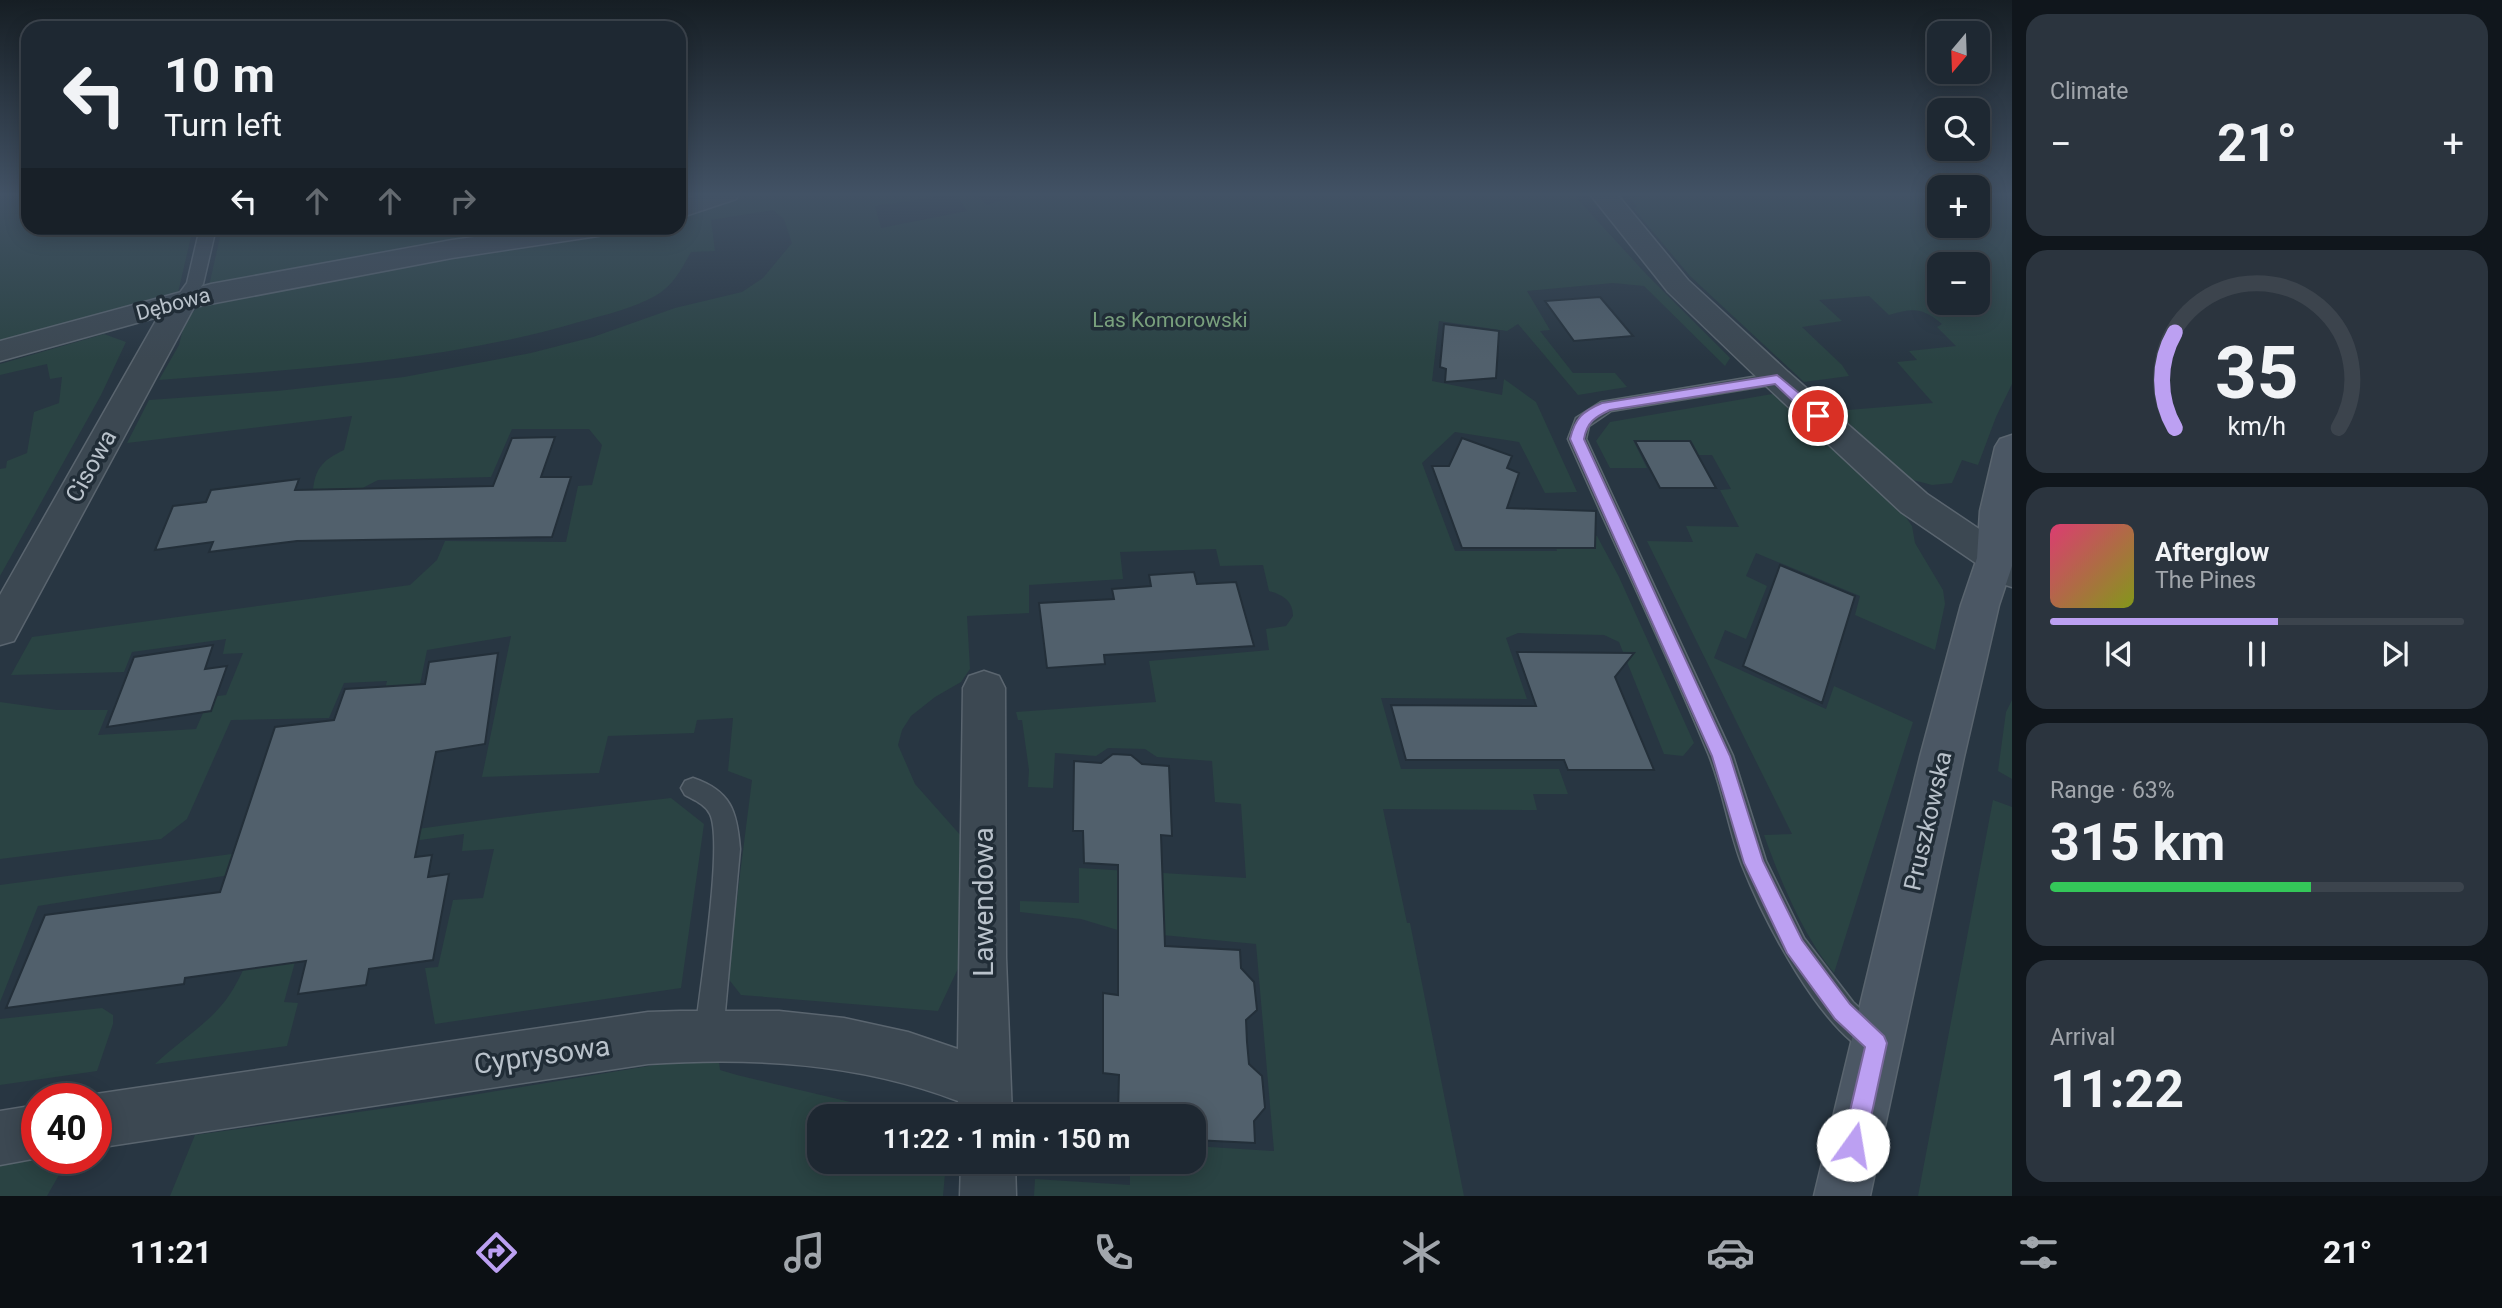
<!DOCTYPE html>
<html lang="en">
<head>
<meta charset="utf-8">
<style>
  body { margin:0; font-family:Roboto,sans-serif; background:#2b343e; color:#f1f3f6; height:100vh; display:flex; flex-direction:column; font-size:26px; white-space:nowrap }
  * { box-sizing:border-box; margin:0 }
  p { font-size:23px; color:#a1a6ac }
  .icon { flex:none; width:38px; height:38px; fill:none; stroke:currentColor; stroke-width:2; stroke-linecap:round; stroke-linejoin:round }
  .map { position:relative; flex:1; overflow:hidden }
  .drawer { display:flex; flex-direction:column; gap:14px; padding:14px; background:#10161c; width:490px }
  .drawer>* { flex:none }
  .banner { position:absolute; left:21px; top:21px; width:665px; height:214px; border-radius:21px; box-shadow:0 4px 18px #0003,0 0 0 2px #3c444d; background:#1e2832; color:#f1f3f6; overflow:hidden }
  .needle { width:46px; rotate:199deg }
  .fabs { position:absolute; left:1927px; top:21px; display:grid; gap:14px }
  .fabs a { display:grid; place-items:center; width:63px; height:63px; border-radius:14px; background:#1e2832; box-shadow:0 4px 18px #0003,0 0 0 2px #3c444d; font-size:35px }
  .speed { position:absolute; left:21px; top:1083px; display:flex; gap:14px; font-size:35px; font-weight:700; text-align:center }
  .speed>* { display:grid; place-content:center; width:91px; height:91px; border-radius:50%; background:#1e2832; box-shadow:0 4px 18px #0003,0 0 0 2px #3c444d; line-height:1 }
  .speed .limit { border:10px solid #d22; background:#fff; color:#111 }
  .pin { position:absolute; display:grid; place-items:center; width:60px; height:60px; color:#fff; margin:-30px; border:4px solid #fff; border-radius:50%; box-shadow:0 2px 7px #0007 }
  .me { position:absolute; width:77px; margin:-38px; rotate:13deg; stroke-linejoin:round; filter:drop-shadow(0 0 5px #0008) }
  .turn { display:flex; align-items:center; gap:24px; height:147px; padding:0 28px; font-size:32px }
  .turn .icon { width:91px; height:91px; stroke-width:2.5 }
  .turn b { display:block; font-size:49px; line-height:60px }
  .lanes { display:flex; align-items:center; height:66px; padding:0 28px; background:#0003; justify-content:center; gap:35px; direction:ltr }
  .lanes .off { opacity:.35 }
  .big { font-size:52px; font-weight:700; line-height:1.1 }
  .drawer .widget { flex:1; display:flex; flex-direction:column; justify-content:center; gap:10px; min-width:0; padding:0 24px; border-radius:21px; background:#2b343e }
  .drawer .dial { align-items:center; gap:0 }
  .dial svg { height:182px; overflow:visible; fill:none; stroke:#3c444d; stroke-width:7; stroke-linecap:round; text-anchor:middle }
  .dial text { fill:#f1f3f6; stroke:none }
  .song { display:flex; align-items:center; gap:21px }
  .cover { width:84px; height:84px; border-radius:10px; background:linear-gradient(135deg,hsl(340 70% 55%),hsl(70 70% 35%)) }
  .played { height:7px; border-radius:4px; background:linear-gradient(90deg,#bca0f2 55%,#3c444d 55%) }
  .keys { display:flex; justify-content:space-around; direction:ltr }
  .heat { display:flex; justify-content:space-between; align-items:center; font-size:38px; direction:ltr }
  .charge { height:10px; border-radius:5px; background:linear-gradient(90deg,#34c759 63%,#3c444d 0) }
  .trip { position:absolute; left:807px; top:1104px; width:399px; height:70px; border-radius:21px; background:#1e2832; box-shadow:0 4px 18px #0003,0 0 0 2px #3c444d; font-weight:700; line-height:70px; text-align:center }
  .dock { display:flex; height:112px; justify-content:space-around; align-items:center; background:#0c1014; color:#a1a6ac }
  .dock .icon { width:49px; height:49px }
  .dock .on { color:#bca0f2 }
  .dock b { font-size:32px; color:#f1f3f6 }
  main { display:flex; flex:1; min-height:0 }
  .map>svg:first-child { display:block }
  .green { fill:#2a4343; fill-rule:evenodd }
  .building { fill:#51606c; stroke:#232f39; stroke-width:2 }
  .lines { fill:none; stroke-linecap:round; stroke-linejoin:round }
  .lane-casing { stroke:#5a656f; stroke-width:3 }
  .street-casing { stroke:#5a656f; stroke-width:3 }
  .secondary-casing { stroke:#5a656f; stroke-width:3 }
  .lane { fill:#3c4852; fill-rule:evenodd }
  .street { fill:#3c4852; fill-rule:evenodd }
  .secondary { fill:#4b5764; fill-rule:evenodd }
  .route { fill:#bca0f2; stroke:#7a689d; stroke-width:2 }
  .labels { text-anchor:middle; dominant-baseline:central; stroke-width:7; stroke-linejoin:round; paint-order:stroke }
  .far-street-label { font-size:21px; fill:#b9c2cb; stroke:#212d37 }
  .far-park-label { font-size:21px; fill:#79a07d; stroke:#212d37 }
  .street-label { font-size:24px; fill:#b9c2cb; stroke:#212d37 }
  .near-street-label { font-size:28px; fill:#b9c2cb; stroke:#212d37 }
</style>
</head>
<body>
<main>
<div class="map">
<svg width="2012" height="1196" viewBox="0 0 2012 1196">
  <rect width="100%" height="100%" fill="#283642"/>
  <!-- green -->
  <path class="green" d="M0,193h28v35h165l-16,69 -177,46z
    M743,193h232l12,12 36,-12h549l75,82 83,83 -5,8 -81,-80 -31,-3 -86,8 23,39 -10,1 33,42h42l12,14 -49,8 -60,-71 -11,7 -68,-10 -7,60 70,14 2,-16 32,23 41,90 -32,1 -26,-51 -64,-10 -33,31 33,88h102l-6,-16 46,1 22,41 75,166 -11,13 -19,-2 -45,-112 -15,-7 -86,-2 -12,5 21,61 -146,-1 20,71h158l9,25h-35l4,16 -154,-1 24,114h3l54,273h-430l1,-17 95,6v-23h64v-16l80,5 -18,-207 -135,-13 -40,-12 -61,-7v-11l59,2v-35l167,10 -5,-74 -26,-2 -3,-41 -55,-4 -12,-8 -37,-1 -12,8 -41,-3 -2,35 -25,-1 1,-17 -7,-50h-4l-2,-8 140,-10 -7,-41 120,-11 -3,-21 20,-3 7,-10c0,-15 -10,-21 -24,-25l-6,-26 -43,1 -4,-17 -96,3 3,27 -94,6v28l-62,3 3,53 -9,13 -26,15 -24,19 -9,14 -4,15 17,39 47,53v123l-24,51 -197,-16 -14,-18 25,-197 -24,-9 5,-53 -36,2 -3,13 -86,3 -9,37 -117,4 29,-141 -84,14 -28,138 -29,-36 17,-71 -43,2 -15,35 -98,2 -44,99 -26,20 -161,20v-157l57,8h51l-10,25 98,-6 14,-32 16,-2 17,-42 -20,1 3,-15 -94,13 -8,20 -113,3 21,-38 378,-52 27,-25 8,-19 121,1 12,-56 14,-1 10,-40 -13,-16h-77l-21,48 -113,3 -29,15 -36,-4c2,-23 10,-31 31,-41l8,-34 -225,27 22,-43 128,-9 127,-14 127,-24 62,-16 82,-29 67,-16 21,-14 29,-35 -8,-24 -11,-9 -62,10 4,31 -24,1c-10,18 -18,34 -36,44 -23,13 -51,19 -76,26 -135,40 -280,47 -420,58l20,-35 6,-24 20,-22 236,-43 187,-28h51v-12zM955,194l12,17 -86,17 -6,-22z
    M1671,193h268v33h39v-33h34v191l-16,33 -18,48 -16,-5 -10,23 -20,2 -23,-6 -73,-68 97,-8 -36,-41 20,-2 -8,-9 47,-5 -19,-19 5,-3c-20,-17 -29,-16 -53,-9l-20,-19 -50,4 23,21 -40,6 40,38 7,11 -45,6 -114,-106 -57,-68 4,-1 -7,-10zM1939,264h39v39h-39z
    M222,228h341l-354,58z
    M104,334l22,8 -25,53 -101,181v-107l6,-1 1,-7 20,-8 7,-41 25,-9 3,-26 -12,2 -3,-15 -47,11v-11z
    M1778,393l125,120 9,13 3,17 28,47 2,14 -10,46 -80,-35 5,-19 -104,-43 -10,23 21,10 -21,53 -21,-9 -11,28 112,51 8,-23 79,36 -79,251c-30,-36 -54,-93 -70,-138l28,-1 -145,-293 46,1 -7,-16 53,1 -19,-37 11,-1 -19,-34h-13l-8,-15h-58l14,28h-37l-14,-27 14,-19z
    M2012,700v79l-14,-8 8,-59z
    M671,798l33,26 -23,164 -246,36 -10,-56 13,-1 15,-67 30,-2 11,-49 -32,2 2,-17 -139,19 -41,149 14,1 -11,43 -132,18c23,-22 58,-43 75,-70 20,-30 30,-71 43,-105l-13,-19 -222,36 -38,96v-117l537,-72z
    M1993,800l19,7v389h-94z
    M102,1008l11,7v9l-16,47 -97,14v-66z
    M673,1062h46l1,8 17,5 172,41h-90v46h127l-3,34h-773l25,-61 241,-34z
    M37,1158l31,1 -21,37h-47v-32z"/>
  <!-- building -->
  <path class="building" d="M1600,297l33,39 -59,5 -29,-40z
    M1444,324l55,7 -3,47 -51,4 1,-13 -6,-2z
    M555,437l-14,40h30l-19,60 -255,4 -88,11 4,-10 -58,8 18,-44 33,-4 5,-12 88,-11 -4,11 198,-4 19,-48z
    M1462,438l50,18 -5,12 12,5 -12,35 89,3 -1,37h-133l-30,-82h17z
    M1635,441h55l26,47h-56z
    M1780,565l75,31 -33,107 -79,-37z
    M1194,572l3,12 39,-2 18,64 -150,9 1,9 -58,4 -8,-65 75,-4 -2,-10 39,-3 -2,-11z
    M213,645l-8,24 22,-3 -16,45 -104,16 27,-70z
    M1517,652l117,1 -19,24 39,93h-86l-4,-10h-158l-15,-55 145,1z
    M498,653l-13,91 -49,8 -21,105 17,-2 -4,22 21,-3 -16,86 -64,9 -3,16 -68,9 8,-33 -121,17 -1,6 -178,24 39,-93 175,-23 55,-165 59,-7 11,-31 80,-5 4,-22z
    M1113,754l18,1 11,9 27,2 3,70 -11,-1 4,111 75,4 1,18 13,14 3,28 -11,10 1,22 2,22 13,12 3,32 -11,13 1,22 -61,-3v-24h-76l1,-41 -16,-2v-80l15,2v-130l-34,-2 -1,-32h-10l1,-70 27,2z"/>
  <g class="lines">
    <!-- lane casing -->
    <g class="lane-casing">
      <path id="lane" d="M200,228h16l-13,56 -15,20h-12l-2,-3 13,-18z
        M1777,373l9,6 -3,4 -172,28 -22,15 -3,13 147,317 33,105 38,77 49,64 33,31 4,10 -4,10 -10,4c-54,-22 -113,-139 -134,-192 -14,-36 -19,-76 -34,-112 -44,-106 -94,-209 -140,-314l8,-21 25,-16z
        M693,778c38,13 44,33 47,71l-17,185 -4,10 -10,4 -10,-4 -4,-10c4,-39 29,-192 15,-220 -5,-10 -16,-14 -25,-19l-4,-7 4,-7z"/>
    </g>
    <!-- street casing -->
    <g class="street-casing">
      <path id="street" d="M703,193h37l-4,6 -57,19v-17z
        M1589,193h27l72,87 100,92 139,122 85,57v36l-13,-4 -16,-15 -82,-56 -135,-126 -98,-94z
        M543,228h69l-4,6 -10,2 -146,22 -258,49 -180,334 -14,4v-50l158,-278 -158,44v-20l211,-57 241,-44z
        M984,671l15,5 6,12 1,270 6,158h-54v-15c-100,-38 -204,-44 -310,-37l-552,84v-49h-12l12,-5 552,-82 32,-1h99l65,7 64,14 50,17 5,-361 6,-12z
        M37,1105l1,53 -38,7v-54z
        M961,1162h54l1,34h-56z"/>
    </g>
    <!-- secondary casing -->
    <g class="secondary-casing">
      <path id="secondary" d="M2012,435v131l-13,39 -35,152 -94,439h-56l106,-439 41,-152 16,-47 3,-47 15,-64 5,-8z"/>
    </g>
    <!-- lane -->
    <use href="#lane" class="lane"/>
    <!-- street -->
    <use href="#street" class="street"/>
    <!-- secondary -->
    <use href="#secondary" class="secondary"/>
  </g>
  <!-- sky -->
  <linearGradient id="sky" x2="0" y2="1"><stop stop-color="#161e24"/><stop offset="0.54" stop-color="#425265"/><stop offset="1" stop-color="#425265" stop-opacity="0"/></linearGradient>
  <rect width="2012" height="360" fill="url(#sky)"/>
  <!-- route -->
  <path class="route" d="M1777,375l46,38v7h-10l-38,-36 -165,26c-15,7 -23,12 -26,29l146,317 33,105 39,79 48,64 34,32 3,7 -22,102 -4,8 -8,3 -8,-3 -3,-8 23,-98 -30,-28 -48,-66 -43,-90 -32,-107 -142,-317c5,-21 13,-28 32,-36z"/>
  <g class="labels">
    <!-- far-street labels -->
    <g class="far-street-label">
      <text transform="translate(173 304) rotate(-15)">Dębowa</text>
    </g>
    <!-- far-park labels -->
    <g class="far-park-label">
      <text x="1170" y="320">Las Komorowski</text>
    </g>
    <!-- street labels -->
    <g class="street-label">
      <text transform="translate(91 466) rotate(-61)">Cisowa</text>
      <text transform="translate(1928 821) rotate(-77)">Pruszkowska</text>
    </g>
    <!-- near-street labels -->
    <g class="near-street-label">
      <text transform="translate(983 902) rotate(-90)">Lawendowa</text>
      <text transform="translate(542 1055) rotate(-8)">Cyprysowa</text>
    </g>
  </g>
</svg>
<div class="fabs">
<a><svg class="needle" viewBox="-14 -14 28 28"><path d="M0-13l5 13h-10z" fill="#e53935"/><path d="M0 13l5-13h-10z" fill="#a1a6ac"/></svg></a>
<a><svg class="icon" aria-label="search" viewBox="0 0 24 24"><circle cx="10" cy="10" r="6"/><path d="M15 15l6 6"/></svg></a>
<a>+</a>
<a>−</a>
</div>
<div class="speed"><div class="limit">40</div></div>
<div class="pin" style="left:1818px;top:416px;background:#d93025"><svg class="icon" aria-label="arrive" viewBox="0 0 24 24"><path d="M6 21V4h12l-3 4 3 4H6"/></svg></div>
<svg class="me" style="left:1853px;top:1145px" viewBox="-20 -20 40 40"><circle r="19" fill="#fff"/><path d="M0-13L10 11 0 6-10 11z" fill="#bca0f2"/></svg>
<div class="trip">11:22 · 1 min · 150 m</div>
<div class="banner">
<div class="turn"><svg class="icon" aria-label="left" viewBox="0 0 24 24"><path d="M17 20v-9H6M10 6l-5 5 5 5"/></svg><div><b>10 m</b>Turn left</div></div>
<div class="lanes"><svg class="icon" aria-label="left" viewBox="0 0 24 24"><path d="M17 20v-9H6M10 6l-5 5 5 5"/></svg><svg class="icon off" aria-label="ahead" viewBox="0 0 24 24"><path d="M12 20V5M6 11l6-6 6 6"/></svg><svg class="icon off" aria-label="ahead" viewBox="0 0 24 24"><path d="M12 20V5M6 11l6-6 6 6"/></svg><svg class="icon off" aria-label="right" viewBox="0 0 24 24"><path d="M7 20v-9h11M14 6l5 5-5 5"/></svg></div>
</div>
</div>
<section class="drawer">
<div class="widget"><p>Climate</p>
<div class="heat"><a>−</a><b class="big">21°</b><a>+</a></div>
</div>
<div class="widget dial"><svg viewBox="0 0 100 80">
<path d="M14 69A42 42 0 1 1 86 69"/>
<path d="M14 69A42 42 0 0 1 14 27" stroke="#bca0f2"/>
<text x="50" y="56" font-size="32" font-weight="700">35</text>
<text x="50" y="72" font-size="11">km/h</text>
</svg></div>
<div class="widget">
<div class="song"><i class="cover"></i><div><b>Afterglow</b><p>The Pines</p></div></div>
<div class="played"></div>
<div class="keys"><svg class="icon" aria-label="previous" viewBox="0 0 24 24"><path d="M18 5L8 12l10 7zM5 5v14"/></svg><svg class="icon" aria-label="pause" viewBox="0 0 24 24"><path d="M8 5v14M16 5v14"/></svg><svg class="icon" aria-label="next" viewBox="0 0 24 24"><path d="M6 5l10 7-10 7zM19 5v14"/></svg></div>
</div>
<div class="widget"><p>Range · 63%</p><b class="big">315 km</b><div class="charge"></div></div>
<div class="widget"><p>Arrival</p><b class="big">11:22</b></div>
</section>
</main>
<nav class="dock">
<b>11:21</b>
<svg class="icon on" aria-label="directions" viewBox="0 0 24 24"><path d="M12 3l9 9-9 9-9-9zM9 14v-3h6M13 9l2 2-2 2"/></svg>
<svg class="icon" aria-label="music" viewBox="0 0 24 24"><path d="M9 18V5l10-2v13"/><circle cx="6" cy="18" r="3"/><circle cx="16" cy="16" r="3"/></svg>
<svg class="icon" aria-label="phone" viewBox="0 0 24 24"><path d="M5 4h4l2 5-3 2q2 4 5 5l2-3 5 2v4C11 20 4 13 5 4z"/></svg>
<svg class="icon" aria-label="climate" viewBox="0 0 24 24"><path d="M12 3v18M4 7l16 10M4 17L20 7"/></svg>
<svg class="icon" aria-label="car" viewBox="0 0 24 24"><path d="M5 17H2v-5l4-1 3-4h7l3 4 3 1v5h-3M9 17h6M6 11h13"/><circle cx="7" cy="17" r="2"/><circle cx="17" cy="17" r="2"/></svg>
<svg class="icon" aria-label="filters" viewBox="0 0 24 24"><path d="M4 7h16M4 17h16"/><circle cx="9" cy="7" r="2"/><circle cx="15" cy="17" r="2"/></svg>
<b>21°</b>
</nav>
</body>
</html>
